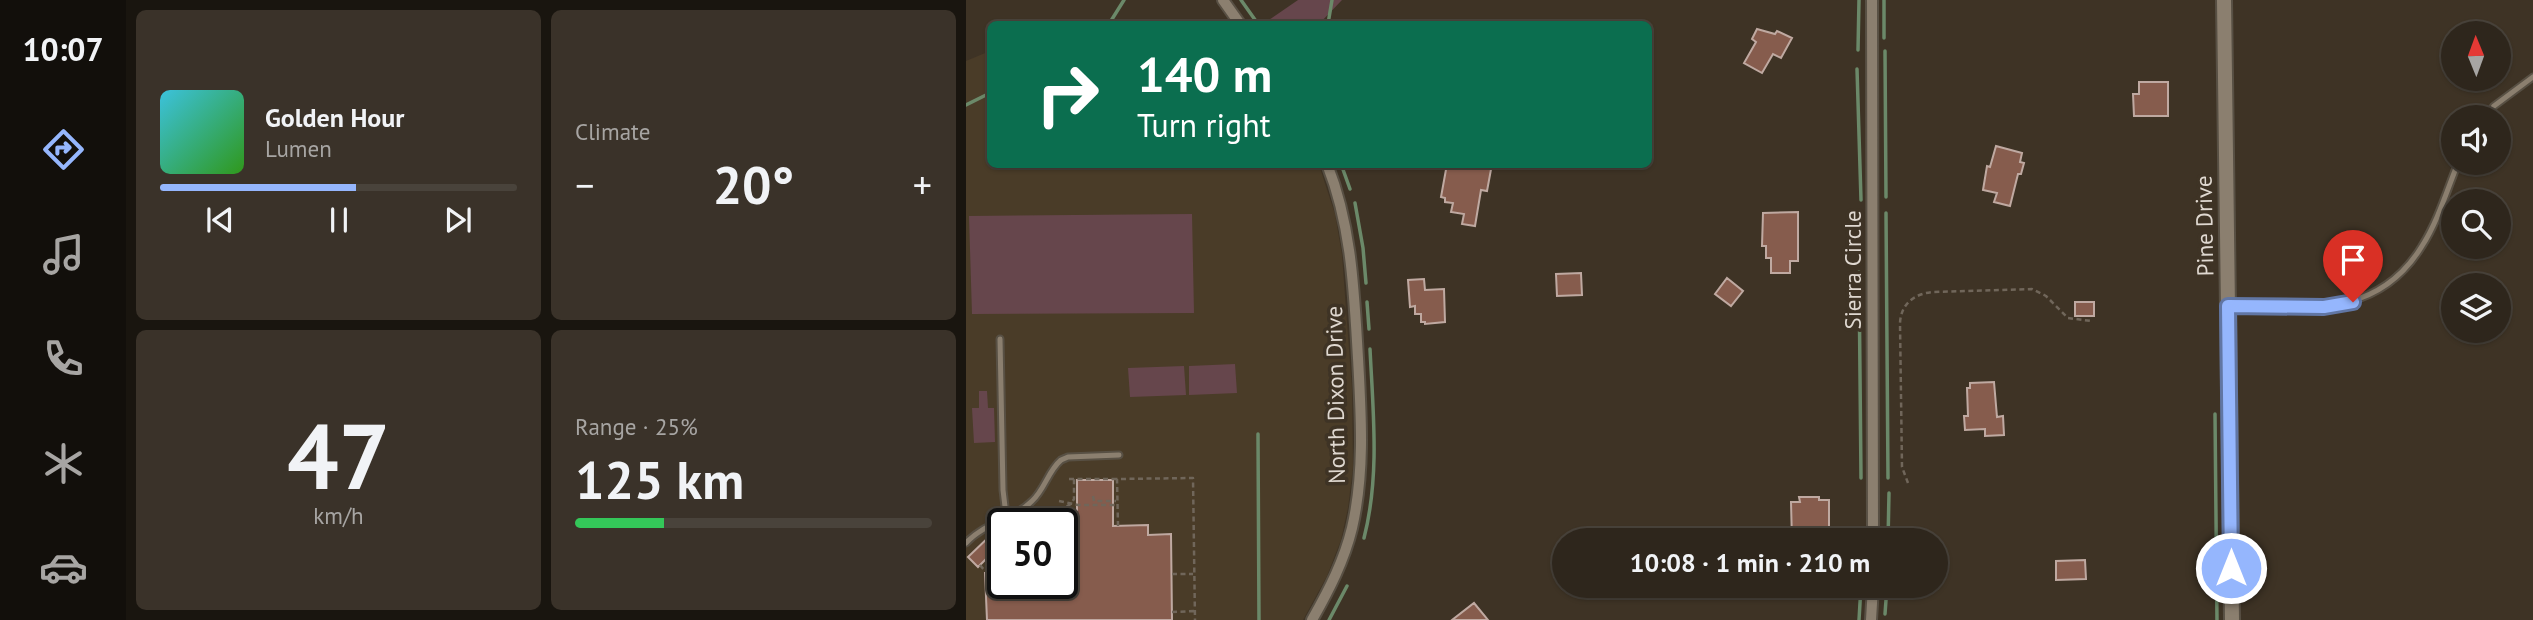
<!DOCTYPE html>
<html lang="en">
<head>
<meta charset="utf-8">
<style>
  body { margin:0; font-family:"PT Sans",sans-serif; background:#3a3229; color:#f1f3f6; height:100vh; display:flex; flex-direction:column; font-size:26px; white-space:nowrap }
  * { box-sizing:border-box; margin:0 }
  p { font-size:23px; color:#a7a5a3 }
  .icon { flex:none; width:38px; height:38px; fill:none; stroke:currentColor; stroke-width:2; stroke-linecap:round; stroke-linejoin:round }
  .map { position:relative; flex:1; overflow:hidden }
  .drawer { display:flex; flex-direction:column; gap:10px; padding:10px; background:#19150f; width:840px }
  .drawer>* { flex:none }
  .hud { position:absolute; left:21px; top:21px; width:665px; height:147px; border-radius:10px; box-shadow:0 2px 5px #0004,0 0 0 2px #49433b; background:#0b6e4f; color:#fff; overflow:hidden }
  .needle { width:46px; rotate:359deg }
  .controls { position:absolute; left:1475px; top:21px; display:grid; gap:14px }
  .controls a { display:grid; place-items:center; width:70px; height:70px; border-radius:50%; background:#2e261c; box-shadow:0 2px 5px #0004,0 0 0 2px #49433b; font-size:35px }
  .speed { position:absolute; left:21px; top:508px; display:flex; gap:14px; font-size:35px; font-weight:700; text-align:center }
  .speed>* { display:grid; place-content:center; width:91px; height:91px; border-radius:50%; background:#2e261c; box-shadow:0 2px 5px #0004,0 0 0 2px #49433b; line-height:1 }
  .speed .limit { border:4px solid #111; border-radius:10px; background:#fff; color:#111 }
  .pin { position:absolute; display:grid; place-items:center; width:60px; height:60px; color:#fff; margin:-72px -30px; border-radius:50% 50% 50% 0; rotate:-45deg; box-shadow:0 0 7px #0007 }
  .pin .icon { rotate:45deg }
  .me { position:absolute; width:77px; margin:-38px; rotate:0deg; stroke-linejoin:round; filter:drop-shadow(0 0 5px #0008) }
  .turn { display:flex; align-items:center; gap:24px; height:147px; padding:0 35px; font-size:32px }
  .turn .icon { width:91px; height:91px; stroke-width:2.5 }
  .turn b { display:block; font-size:49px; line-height:60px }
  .big { font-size:52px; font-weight:700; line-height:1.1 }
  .drawer .card { flex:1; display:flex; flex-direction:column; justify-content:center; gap:10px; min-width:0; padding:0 24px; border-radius:10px; background:#3a3229 }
  .drawer .dial { align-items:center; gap:0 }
  .dial b { font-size:91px; line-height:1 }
  .song { display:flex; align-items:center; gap:21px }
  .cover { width:84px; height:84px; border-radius:10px; background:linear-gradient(135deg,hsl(190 70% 55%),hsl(110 70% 35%)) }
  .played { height:7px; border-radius:4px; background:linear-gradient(90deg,#95b6fd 55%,#49433b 55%) }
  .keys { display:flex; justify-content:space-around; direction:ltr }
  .heat { display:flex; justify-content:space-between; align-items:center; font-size:38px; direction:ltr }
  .charge { height:10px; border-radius:5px; background:linear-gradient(90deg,#34c759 25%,#49433b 0) }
  .drawer .tiles { flex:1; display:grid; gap:10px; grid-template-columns:repeat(2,1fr) }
  .trip { position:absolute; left:586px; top:528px; width:396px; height:70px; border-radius:35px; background:#2e261c; box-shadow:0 2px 5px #0004,0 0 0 2px #49433b; font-weight:700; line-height:70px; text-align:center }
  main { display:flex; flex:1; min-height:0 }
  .tabs { display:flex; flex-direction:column; width:126px; justify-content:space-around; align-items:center; background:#120f0b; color:#a7a5a3 }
  .tabs .icon { width:49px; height:49px }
  .tabs .current { color:#95b6fd }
  .tabs b { font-size:32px; color:#f1f3f6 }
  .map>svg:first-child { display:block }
  .built { fill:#4a3c28; fill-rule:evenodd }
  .green { fill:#66464c }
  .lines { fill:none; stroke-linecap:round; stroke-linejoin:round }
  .stream { stroke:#6b8969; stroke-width:3.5 }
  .building { fill:#865c4d; stroke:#bfa9a1; stroke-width:2 }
  .service-casing { stroke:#585044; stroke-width:9 }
  .minor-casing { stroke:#585044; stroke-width:14 }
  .secondary-casing { stroke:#585044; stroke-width:18 }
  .path { stroke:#70665a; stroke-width:2.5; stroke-dasharray:5 3.5; stroke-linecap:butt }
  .service { stroke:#8b7f6f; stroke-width:5 }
  .minor { stroke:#8b7f6f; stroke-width:10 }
  .secondary { stroke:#8b7f6f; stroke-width:14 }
  .route-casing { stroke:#6176a4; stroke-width:18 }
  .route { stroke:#95b6fd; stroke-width:12 }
  .labels { text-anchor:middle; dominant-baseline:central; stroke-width:7; stroke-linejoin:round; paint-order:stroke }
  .street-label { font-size:23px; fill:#dfd8d0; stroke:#3e3325 }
</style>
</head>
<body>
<main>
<nav class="tabs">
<b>10:07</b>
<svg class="icon current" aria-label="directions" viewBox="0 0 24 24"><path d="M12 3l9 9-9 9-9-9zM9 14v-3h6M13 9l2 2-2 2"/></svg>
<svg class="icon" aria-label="music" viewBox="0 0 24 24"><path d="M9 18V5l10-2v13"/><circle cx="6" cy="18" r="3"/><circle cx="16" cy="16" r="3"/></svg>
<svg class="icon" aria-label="phone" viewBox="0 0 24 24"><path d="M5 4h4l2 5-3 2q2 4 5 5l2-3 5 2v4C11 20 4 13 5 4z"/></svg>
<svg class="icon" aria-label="climate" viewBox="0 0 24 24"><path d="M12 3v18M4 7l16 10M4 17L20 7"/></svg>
<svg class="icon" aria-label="car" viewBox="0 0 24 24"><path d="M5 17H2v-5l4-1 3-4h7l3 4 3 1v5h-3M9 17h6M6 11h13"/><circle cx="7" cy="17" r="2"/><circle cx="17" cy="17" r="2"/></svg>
</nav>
<section class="drawer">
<div class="tiles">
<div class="card">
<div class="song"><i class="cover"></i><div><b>Golden Hour</b><p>Lumen</p></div></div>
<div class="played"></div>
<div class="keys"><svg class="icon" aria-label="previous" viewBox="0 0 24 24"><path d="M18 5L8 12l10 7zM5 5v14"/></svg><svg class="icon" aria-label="pause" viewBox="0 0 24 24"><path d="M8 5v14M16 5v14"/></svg><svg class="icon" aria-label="next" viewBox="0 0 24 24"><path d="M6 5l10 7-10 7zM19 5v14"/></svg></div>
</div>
<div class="card"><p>Climate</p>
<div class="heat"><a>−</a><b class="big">20°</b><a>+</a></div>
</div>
<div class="card dial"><b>47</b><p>km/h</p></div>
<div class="card"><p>Range · 25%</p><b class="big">125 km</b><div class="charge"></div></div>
</div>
</section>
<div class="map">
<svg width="1567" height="620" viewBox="0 0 1567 620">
  <rect width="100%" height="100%" fill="#3e3325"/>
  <!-- built -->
  <path class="built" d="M24,51v113l329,1 16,49 7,41 10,134 1,78 -5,41 -7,32 -14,36 -24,44h-337v-559zM37,523h59v60h-59z"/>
  <!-- green -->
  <path class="green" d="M332,0h44l-23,24h-56z
    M226,214l2,99 -222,1 -3,-98z
    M269,364l2,29 -48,2v-29z
    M218,366l2,29 -56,2 -2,-29z
    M13,391h8l1,17h6l1,34 -21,1 -2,-35h7z"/>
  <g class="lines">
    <!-- stream -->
    <path class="stream" d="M275,0l17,24
      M918,0v38
      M143,24l15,-24
      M362,24l4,-24
      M892,50l1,-50
      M919,51l1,146
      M891,69l4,131
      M0,105l24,-12
      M375,164l9,25
      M389,203l8,45 3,35
      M920,213l2,265
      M893,272l2,206
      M401,302l2,27
      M1249,414l2,206
      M292,434l1,186
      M398,538c16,-62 9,-127 6,-189
      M922,541l1,-48
      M919,614l2,-28
      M363,620l18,-34
      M893,620l2,-34"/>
  </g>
  <!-- building -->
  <path class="building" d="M791,29l18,5 2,-3 15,7 -11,20 -8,-4 -11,19 -18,-10 12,-21 -4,-3z
    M1173,82h29v34h-34l-1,-22h6z
    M1030,146l26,7 -2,9 4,1 -3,11h-3l-8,32 -16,-4 3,-9 -14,-3 4,-24 3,1z
    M481,164h45l-5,27 -6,-1 -6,36 -13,-2 2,-10 -13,-2 2,-9 -8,-1v-4l-4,-1z
    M832,212v49h-8v12h-19v-15h-5v-12h-4l1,-33z
    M615,273l1,22 -25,1 -1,-22z
    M761,278l16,13 -12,15 -16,-12z
    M458,279l1,11 19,-1 1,33 -20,2v-2h-4v-8h-6v-8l-5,1 -2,-27z
    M1109,302h19v14h-19z
    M1028,382l3,35 6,-1 1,19 -19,1v-7l-20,1 -1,-14h4l-1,-28h3v-5z
    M111,480h36v46l35,-1v10l23,-1 1,86h-185l-2,-47h18v10h59v-57h15z
    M833,497h20v3h10v33l-19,1v7h-18l-1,-39h9z
    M27,533l9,10 -24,24 -10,-10z
    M1119,560l1,19 -30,1v-19z
    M508,603l14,17h-36z"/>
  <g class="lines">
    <!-- service casing -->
    <g class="service-casing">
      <path id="service" d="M1520,117l8,-11 39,-29
        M1265,306c74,1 146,14 191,-60 16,-25 25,-56 36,-83
        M34,339l3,151 4,33
        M0,543c19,-21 47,-23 66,-42 13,-12 16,-30 29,-41l7,-3 51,-2"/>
    </g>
    <!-- minor casing -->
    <g class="minor-casing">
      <path id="minor" d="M257,0l17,24
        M906,0l1,541
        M346,620c17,-30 32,-59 40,-92 13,-56 9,-114 6,-170 -4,-66 -6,-131 -31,-194
        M905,620l2,-34"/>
    </g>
    <!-- secondary casing -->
    <g class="secondary-casing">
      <path id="secondary" d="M1258,0l8,620"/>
    </g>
    <!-- path -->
    <path class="path" d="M103,479h48
      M942,483l-6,-16 -2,-144c1,-19 14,-29 32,-31l100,-3 14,7 22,22 23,3
      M127,496l1,5h22
      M93,501l19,4h39
      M71,523l34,-19 3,-5v-20
      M152,526l-1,-47 76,-1 2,142
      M34,545l3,2
      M14,565l5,6 18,-12
      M206,574h21
      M206,612l23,-1"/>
    <!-- service -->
    <use href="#service" class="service"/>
    <!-- minor -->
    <use href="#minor" class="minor"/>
    <!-- secondary -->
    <use href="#secondary" class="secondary"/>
  </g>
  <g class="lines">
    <!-- route casing -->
    <g class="route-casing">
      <path id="route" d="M1265,568l-3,-262 96,1 29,-5"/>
    </g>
    <!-- route -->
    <use href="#route" class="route"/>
  </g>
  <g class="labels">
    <!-- street labels -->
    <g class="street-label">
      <text transform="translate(1238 226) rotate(-91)">Pine Drive</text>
      <text transform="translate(886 270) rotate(-90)">Sierra Circle</text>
      <text transform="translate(369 395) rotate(-91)">North Dixon Drive</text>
    </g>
  </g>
</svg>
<div class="controls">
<a><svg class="needle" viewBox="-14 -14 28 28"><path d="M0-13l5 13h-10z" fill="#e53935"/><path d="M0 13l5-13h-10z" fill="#a7a5a3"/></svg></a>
<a><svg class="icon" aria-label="sound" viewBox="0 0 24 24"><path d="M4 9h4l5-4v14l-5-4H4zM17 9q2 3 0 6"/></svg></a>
<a><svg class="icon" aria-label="search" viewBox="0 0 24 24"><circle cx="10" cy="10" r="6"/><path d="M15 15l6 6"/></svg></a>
<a><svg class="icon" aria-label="layers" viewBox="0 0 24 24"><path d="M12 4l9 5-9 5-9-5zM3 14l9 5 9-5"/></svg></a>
</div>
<div class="speed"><div class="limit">50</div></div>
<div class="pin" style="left:1387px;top:302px;background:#d93025"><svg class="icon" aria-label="arrive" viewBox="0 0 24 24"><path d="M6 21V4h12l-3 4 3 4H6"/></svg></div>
<svg class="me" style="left:1265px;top:568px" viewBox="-20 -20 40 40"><circle r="17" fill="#95b6fd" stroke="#fff" stroke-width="3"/><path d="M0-11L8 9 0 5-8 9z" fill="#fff"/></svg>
<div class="trip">10:08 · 1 min · 210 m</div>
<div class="hud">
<div class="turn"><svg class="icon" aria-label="right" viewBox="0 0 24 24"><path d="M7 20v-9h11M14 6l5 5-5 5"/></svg><div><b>140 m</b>Turn right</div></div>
</div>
</div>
</main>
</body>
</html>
